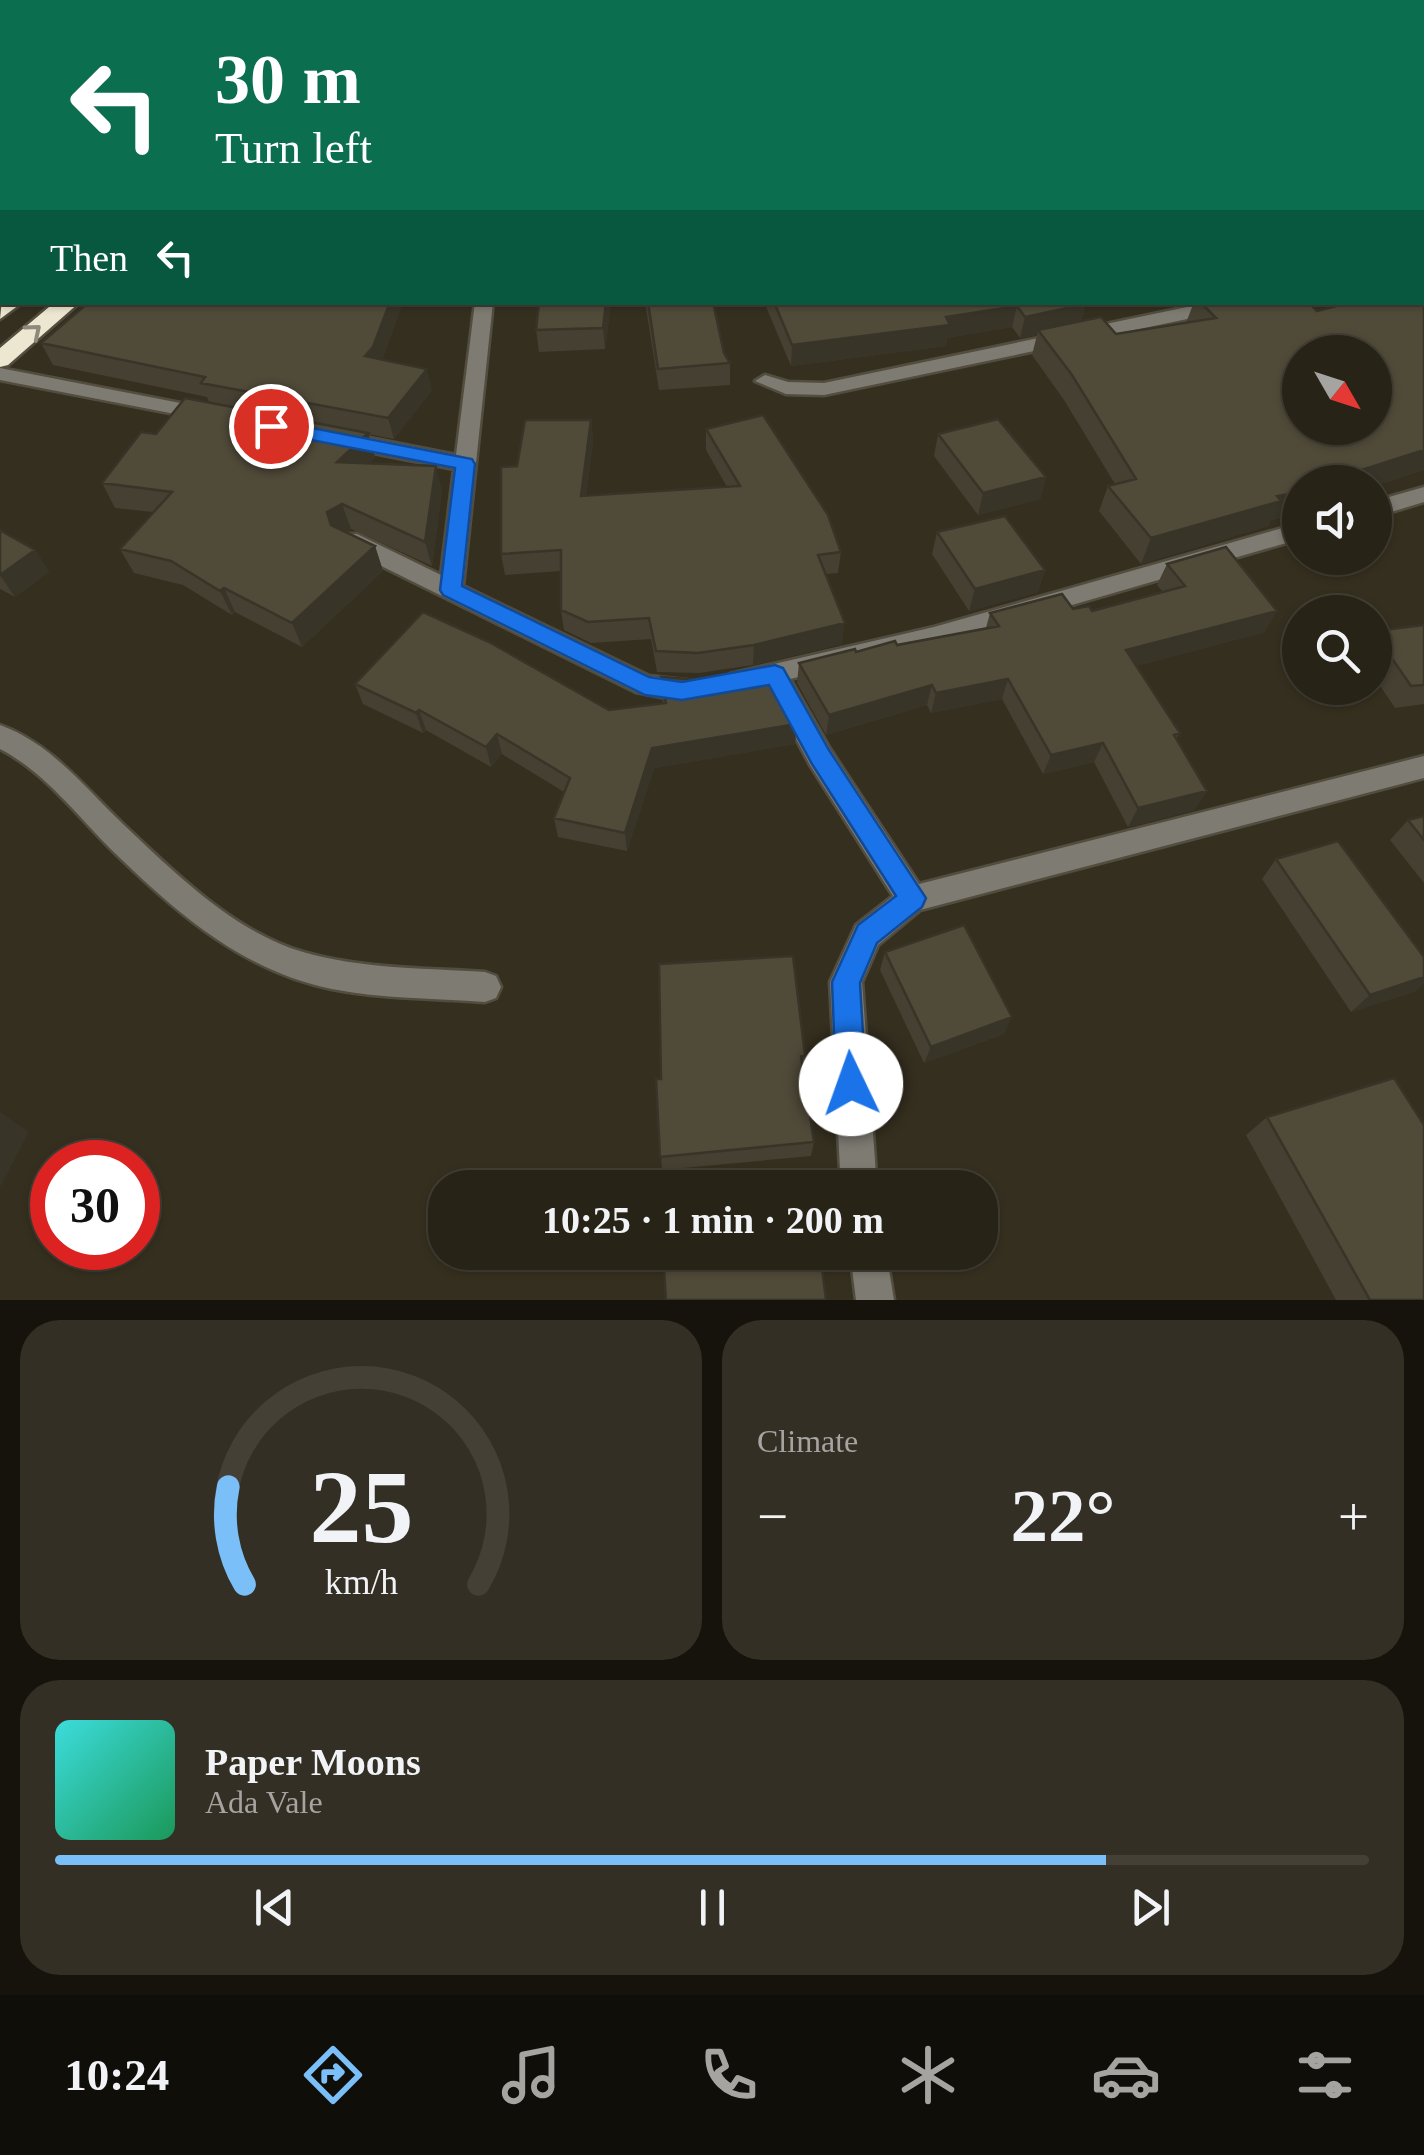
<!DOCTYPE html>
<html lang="en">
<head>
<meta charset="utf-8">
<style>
  body { margin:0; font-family:Georgia,serif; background:#342f24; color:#f1f3f6; height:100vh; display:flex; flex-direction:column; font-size:38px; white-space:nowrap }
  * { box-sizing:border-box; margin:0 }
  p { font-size:32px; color:#a5a4a1 }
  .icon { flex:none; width:55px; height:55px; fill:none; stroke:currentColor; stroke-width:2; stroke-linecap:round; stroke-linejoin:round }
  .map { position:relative; height:1300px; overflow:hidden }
  .side { display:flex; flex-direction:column; gap:20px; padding:20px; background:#16130d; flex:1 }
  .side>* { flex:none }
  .guide { position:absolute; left:0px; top:0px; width:1425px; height:305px; box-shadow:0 2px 8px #0004,0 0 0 2px #444036; background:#0b6e4f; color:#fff; overflow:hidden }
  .needle { width:65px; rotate:129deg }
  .buttons { position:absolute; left:1282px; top:335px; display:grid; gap:20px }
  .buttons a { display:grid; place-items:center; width:110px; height:110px; border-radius:50%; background:#282317; box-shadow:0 2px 8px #0004,0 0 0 2px #444036; font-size:50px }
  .speed { position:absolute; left:30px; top:1140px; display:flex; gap:20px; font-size:50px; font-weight:700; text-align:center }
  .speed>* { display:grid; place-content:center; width:130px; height:130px; border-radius:50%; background:#282317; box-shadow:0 2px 8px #0004,0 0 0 2px #444036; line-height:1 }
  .speed .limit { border:15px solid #d22; background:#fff; color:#111 }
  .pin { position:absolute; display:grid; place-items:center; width:85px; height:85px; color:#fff; margin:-42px; border:5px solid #fff; border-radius:50%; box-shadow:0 2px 10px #0007 }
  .me { position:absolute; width:110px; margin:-55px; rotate:357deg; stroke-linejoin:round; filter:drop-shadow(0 0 8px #0008) }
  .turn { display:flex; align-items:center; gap:35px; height:210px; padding:0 50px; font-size:45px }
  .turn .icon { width:130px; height:130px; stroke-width:2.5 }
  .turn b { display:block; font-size:70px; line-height:85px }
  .then { display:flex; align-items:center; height:95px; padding:0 50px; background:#0003; gap:20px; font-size:38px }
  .big { font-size:75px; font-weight:800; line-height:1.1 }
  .side .card { flex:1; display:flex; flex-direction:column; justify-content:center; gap:15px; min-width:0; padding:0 35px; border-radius:40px; background:#342f24 }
  .side .dial { align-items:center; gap:0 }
  .dial svg { height:260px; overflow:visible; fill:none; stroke:#444036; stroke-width:7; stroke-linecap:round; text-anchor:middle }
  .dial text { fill:#f1f3f6; stroke:none }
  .song { display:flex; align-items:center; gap:30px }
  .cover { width:120px; height:120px; border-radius:15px; background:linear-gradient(135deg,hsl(180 70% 55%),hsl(150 70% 35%)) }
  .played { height:10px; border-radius:5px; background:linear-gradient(90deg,#7abff8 80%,#444036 80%) }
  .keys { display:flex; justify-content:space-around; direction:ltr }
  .heat { display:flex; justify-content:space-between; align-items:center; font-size:55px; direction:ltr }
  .side .tiles { flex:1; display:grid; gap:20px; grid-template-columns:1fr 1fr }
  .card:last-child { grid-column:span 2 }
  .trip { position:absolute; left:428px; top:1170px; width:570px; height:100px; border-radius:40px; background:#282317; box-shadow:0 2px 8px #0004,0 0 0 2px #444036; font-weight:800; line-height:100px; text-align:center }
  .menu { display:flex; height:160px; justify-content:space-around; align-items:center; background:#100e09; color:#a5a4a1 }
  .menu .icon { width:70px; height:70px }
  .menu .on { color:#7abff8 }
  .menu b { font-size:45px; color:#f1f3f6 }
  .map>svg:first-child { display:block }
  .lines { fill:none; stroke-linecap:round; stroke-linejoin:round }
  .minor-casing { stroke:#524d3e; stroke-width:5 }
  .highway-casing { stroke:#524d3e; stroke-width:5 }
  .minor { fill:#7e7b73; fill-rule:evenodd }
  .highway { fill:#ede6d1; fill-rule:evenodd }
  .wall { fill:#454031 }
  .shaded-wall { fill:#383428 }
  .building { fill:#504a39; stroke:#383428; stroke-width:2.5; fill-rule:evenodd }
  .oneway { stroke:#8e897a }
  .route { fill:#1a73e8; stroke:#114b97; stroke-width:2.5 }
</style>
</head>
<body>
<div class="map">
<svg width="1424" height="1300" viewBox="0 0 1424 1300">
  <rect width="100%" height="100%" fill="#352f1f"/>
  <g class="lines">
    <!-- minor casing -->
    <g class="minor-casing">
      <path id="minor" d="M1288,0h16l1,2h-16z
        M0,38h2v8h-2z
        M1422,63h2v9h-2z
        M1424,164v10l-2,1v-10z
        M0,257h2v11h-2z
        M475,302h18l-30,284 186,90 54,6 4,7 -4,7 -21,5 -46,-9 -295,-146 -3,-6 3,-6h16l84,41 13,-106 -115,-23 -11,-7 11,-7 117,23z
        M1211,302h38l-9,6 -416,87 -38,-1 -31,-13 10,-6 23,7 36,1z
        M0,368l206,40 10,6 -10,6 -206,-40z
        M1424,487v15l-49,15v-16z
        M1300,523v16l-366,106 -144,34 40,70 89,135 505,-128v22l-504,132 -42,35 -16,37 15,206h-36l-11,-206 26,-57 37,-29 -83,-131 -43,-81 -28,7 -9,-3 -4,-7 4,-7 204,-47z
        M0,725c51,18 86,64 124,100 51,48 110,107 179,127 58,17 122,16 182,20l11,4 5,11 -5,11 -11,4c-51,-4 -103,-3 -153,-13 -86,-17 -152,-73 -213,-132 -38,-36 -72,-84 -119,-108z
        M850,1252h36l8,48h-38z"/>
    </g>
    <!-- highway casing -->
    <g class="highway-casing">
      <path id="highway" d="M2,299v3h21l-23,17z
        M55,302h25l-72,63 -8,2v-19z"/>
    </g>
    <!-- minor -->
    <use href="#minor" class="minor"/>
    <!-- highway -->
    <use href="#highway" class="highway"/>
  </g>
  <!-- wall -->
  <path class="wall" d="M1424,204v266l-49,16v-4h-75v32l-29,6 -3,6 -127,38 -42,-53 9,-25 7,-2 -51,-84 -32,-45 5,-20 -17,3 -8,-11 -65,11 -1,8 -155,20 -27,-64h320l2,2 -5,17 35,13 70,-11 8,-21h114l9,9 105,-9z
    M89,302h314l-21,58 50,30 -38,49 -26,-5 7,23 -6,6 73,27 -10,76 -81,-37 -6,3 30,14 8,25 -81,76 -67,-35 -3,3 -49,-30 -49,-12 -14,-24 33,-37 -38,-4 -13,-25 54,-49 53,-32 -2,-5 -154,-32 -12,-22z
    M539,302h72l-6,47 -66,3 -3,-22z
    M645,302h68l11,51 6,10v22l-71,5z
    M591,420l2,21 -7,55 141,-9 -21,-37v-21l135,123 -3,21 -13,1 17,70 -89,21 -54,8 -42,-1 -6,-33 -60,4 -27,-13 -3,-20v-39l-56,4 -4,-21 16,-88z
    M938,434l108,43 -6,22 -62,16 -44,-59z
    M0,530l35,20 14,22 -34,25 -15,-8z
    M937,532l108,38 -7,22 -69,19 -37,-57z
    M1167,564l98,68 -129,34 44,67 -4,6 19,71 -67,17 -34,-65 -51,12 -41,-75 -71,14 -4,-8 -101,30 -29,-52 2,-20 187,-35 4,-15 83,-4 19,2 71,-19 -6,-7z
    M1424,625v79l-29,4 -20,-30v-47z
    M661,677l134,67 -141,24 -27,83 -69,-14 -4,-19 10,-26 -62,-38 -11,13 -65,-37 -3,3 -60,-29 -8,-20 254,26 54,-6z
    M1424,816v67l-34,-43 18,-20z
    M1276,859l140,132 -65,21 -89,-133z
    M885,952l119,82 -80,29 -44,-93z
    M805,1055l-2,11 11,76 -3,14 -149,14 -6,-91z
    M1267,1117l157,183h-88l-90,-165z"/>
  <!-- shaded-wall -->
  <path class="shaded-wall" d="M589,0h14l-1,2h-15z
    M390,302h13l-24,66 -14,-12z
    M606,302h5l-6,47 -2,-21z
    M1172,302h18l-20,5z
    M1086,304l-6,22 -42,4 -1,5 -17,3 5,-21z
    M1017,306l-5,21 -65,11 -1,8 -155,20 1,-21z
    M427,369l5,21 -38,49 -6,-21z
    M591,420l2,21 -9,77 -3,-22z
    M368,433l7,24 -30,30 -8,-25z
    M1424,450v20l-49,16v-4h-30l16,-12z
    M436,466l6,24 -10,76 -7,-24z
    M1046,477l-6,22 -62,16 5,-22z
    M1300,492v22l-29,6 -3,6 -127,38 10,-26 126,-42z
    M342,504l9,25 -15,8 3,12 -12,-37z
    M375,546l8,25 -81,76 -10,-24z
    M35,550l14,22 -34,25 -15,-22z
    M1045,570l-7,22 -69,19 6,-22z
    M224,588l11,24 -3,3 -12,-24z
    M1277,611l-12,21 -148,39 9,-21z
    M845,623l-3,21 -89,21 1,-20z
    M1008,679l-6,20 -71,14 5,-20z
    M932,685l-5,20 -101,30 3,-20z
    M419,710l7,20 -3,3 -7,-20z
    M797,724l-2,20 -141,24 -27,83 -2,-18 27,-85z
    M497,734l5,20 -11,13 -5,-20z
    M1103,743l-9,19 -51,12 8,-19z
    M1207,791l-12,19 -67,17 10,-19z
    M1424,977v7l-8,7 -65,21 19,-17z
    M1012,1017l-8,17 -80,29 7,-16z
    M0,1112l29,20 -29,55z"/>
  <!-- building -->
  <path class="building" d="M431,0h158l-2,2h-160z
    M1422,204h2v246l-63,20 7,8 -23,4h-45v10l-23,4 4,5 -130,37 -43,-52 28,-7 -64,-104 -34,-45 63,-13 15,17 100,-16 -16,-16h108l9,9 34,-9h71zM1300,352h75v76h-75z
    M89,302h301l-17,45 -8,9 62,13 -39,49 -187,-35 4,-6 -164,-34z
    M539,302h67l-3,26 -67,2z
    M648,302h65l11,51 6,10 -72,6z
    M774,302h310l2,2 -61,13 -8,-11 -71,11 4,8 -158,20z
    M185,398l183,35 -31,29 99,4 -11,76 -83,-38 -15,8 4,13 44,21 -83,77 -68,-35 -4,3 -49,-30 -51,-12 52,-57 -70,-9 39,-51 15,2z
    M763,415l65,100 13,37 -23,3 27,68 -91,22 -56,8 -42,-2 -7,-33 -61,4 -27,-12v-60l-60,4v-87l16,-1 8,-46h66l-10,76 159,-10 -34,-57z
    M998,419l48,58 -63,16 -45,-59z
    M1005,516l40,54 -70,19 -38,-57z
    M0,530l35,20 -35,25z
    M1226,547l51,64 -151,39 54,83 -6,2 33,56 -69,17 -35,-65 -52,12 -43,-76 -72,14 -4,-8 -103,30 -30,-52 56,-14 1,3 39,-11 2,4 102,-19 -9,-13 72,-19 11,15 16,-3 3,5 93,-25 -18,-22z
    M423,612l66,30 120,68 57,-7 -5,-26 38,3 68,-10 30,54 -145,24 -27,85 -71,-15 16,-40 -73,-44 -11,13 -67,-37 -3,3 -61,-29z
    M1424,625v60l-13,1 -36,-52v-3z
    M1424,816v24l-16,-20z
    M1338,841l86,116v20l-54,18 -94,-136z
    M964,925l48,92 -81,30 -46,-95z
    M793,956l12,99 -4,1 13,86 -154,15 -4,-78h5l-2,-115z
    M1394,1078l30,47v175h-54l-103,-183z
    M675,1252h145l6,48h-160l-3,-46z"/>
  <!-- one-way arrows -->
  <defs><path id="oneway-chevron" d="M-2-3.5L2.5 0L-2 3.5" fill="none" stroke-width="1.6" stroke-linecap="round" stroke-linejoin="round" transform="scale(2.5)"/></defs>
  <use class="oneway" href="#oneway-chevron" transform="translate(34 331) rotate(-40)"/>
  <!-- route -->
  <path class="route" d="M271,420l201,39 3,5 -13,122 187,91 33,5 93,-17 8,3 46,82 97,148 -4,9 -45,36 -17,40 6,101 -4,11 -11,4 -11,-4 -4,-11 -4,-102 26,-57 38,-29 -84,-132 -43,-79 -87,15 -37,-5 -202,-100 -3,-5 15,-122 -190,-37v-9z"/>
</svg>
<div class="buttons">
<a><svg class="needle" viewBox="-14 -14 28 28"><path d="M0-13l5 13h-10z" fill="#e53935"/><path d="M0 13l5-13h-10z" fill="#a5a4a1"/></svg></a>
<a><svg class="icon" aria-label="sound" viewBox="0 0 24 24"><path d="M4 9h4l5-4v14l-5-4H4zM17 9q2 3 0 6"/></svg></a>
<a><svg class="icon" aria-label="search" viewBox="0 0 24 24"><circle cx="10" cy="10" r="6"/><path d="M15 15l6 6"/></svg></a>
</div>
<div class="speed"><div class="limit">30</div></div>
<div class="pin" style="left:271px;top:426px;background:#d93025"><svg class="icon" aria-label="arrive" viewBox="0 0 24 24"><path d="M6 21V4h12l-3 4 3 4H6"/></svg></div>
<svg class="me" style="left:851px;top:1084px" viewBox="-20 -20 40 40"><circle r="19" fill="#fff"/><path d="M0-13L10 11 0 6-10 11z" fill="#1a73e8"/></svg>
<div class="trip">10:25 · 1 min · 200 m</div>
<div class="guide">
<div class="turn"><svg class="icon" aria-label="left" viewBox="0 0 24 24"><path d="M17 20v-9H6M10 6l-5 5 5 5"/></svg><div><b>30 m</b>Turn left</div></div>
<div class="then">Then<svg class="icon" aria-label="left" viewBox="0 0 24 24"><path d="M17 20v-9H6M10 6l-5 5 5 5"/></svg></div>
</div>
</div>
<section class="side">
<div class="tiles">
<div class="card dial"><svg viewBox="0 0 100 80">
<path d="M14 69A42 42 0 1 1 86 69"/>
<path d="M14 69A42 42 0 0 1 9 39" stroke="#7abff8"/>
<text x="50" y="56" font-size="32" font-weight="700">25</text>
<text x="50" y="72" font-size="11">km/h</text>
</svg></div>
<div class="card"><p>Climate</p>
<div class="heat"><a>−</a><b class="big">22°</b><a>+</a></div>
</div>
<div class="card">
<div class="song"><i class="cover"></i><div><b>Paper Moons</b><p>Ada Vale</p></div></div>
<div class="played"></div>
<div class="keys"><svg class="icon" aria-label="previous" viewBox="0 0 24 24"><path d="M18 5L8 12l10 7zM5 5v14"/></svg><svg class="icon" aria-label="pause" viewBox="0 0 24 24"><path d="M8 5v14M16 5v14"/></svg><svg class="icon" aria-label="next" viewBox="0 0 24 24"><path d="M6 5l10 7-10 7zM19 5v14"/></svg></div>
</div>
</div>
</section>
<nav class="menu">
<b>10:24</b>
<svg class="icon on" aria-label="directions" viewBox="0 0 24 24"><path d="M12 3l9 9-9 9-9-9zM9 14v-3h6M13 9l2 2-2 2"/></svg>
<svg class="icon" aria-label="music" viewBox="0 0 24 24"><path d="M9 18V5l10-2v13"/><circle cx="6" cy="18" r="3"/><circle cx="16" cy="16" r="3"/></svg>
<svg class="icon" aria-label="phone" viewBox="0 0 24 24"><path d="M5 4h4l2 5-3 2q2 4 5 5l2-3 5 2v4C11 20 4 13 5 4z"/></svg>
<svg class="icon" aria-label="climate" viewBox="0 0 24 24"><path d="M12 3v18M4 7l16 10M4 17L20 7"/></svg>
<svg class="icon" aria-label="car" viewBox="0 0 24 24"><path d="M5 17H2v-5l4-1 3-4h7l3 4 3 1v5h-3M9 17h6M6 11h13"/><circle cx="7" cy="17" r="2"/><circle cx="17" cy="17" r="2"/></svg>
<svg class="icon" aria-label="filters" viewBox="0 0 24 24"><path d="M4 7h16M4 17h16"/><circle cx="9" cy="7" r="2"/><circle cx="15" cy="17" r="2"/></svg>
</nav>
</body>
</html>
